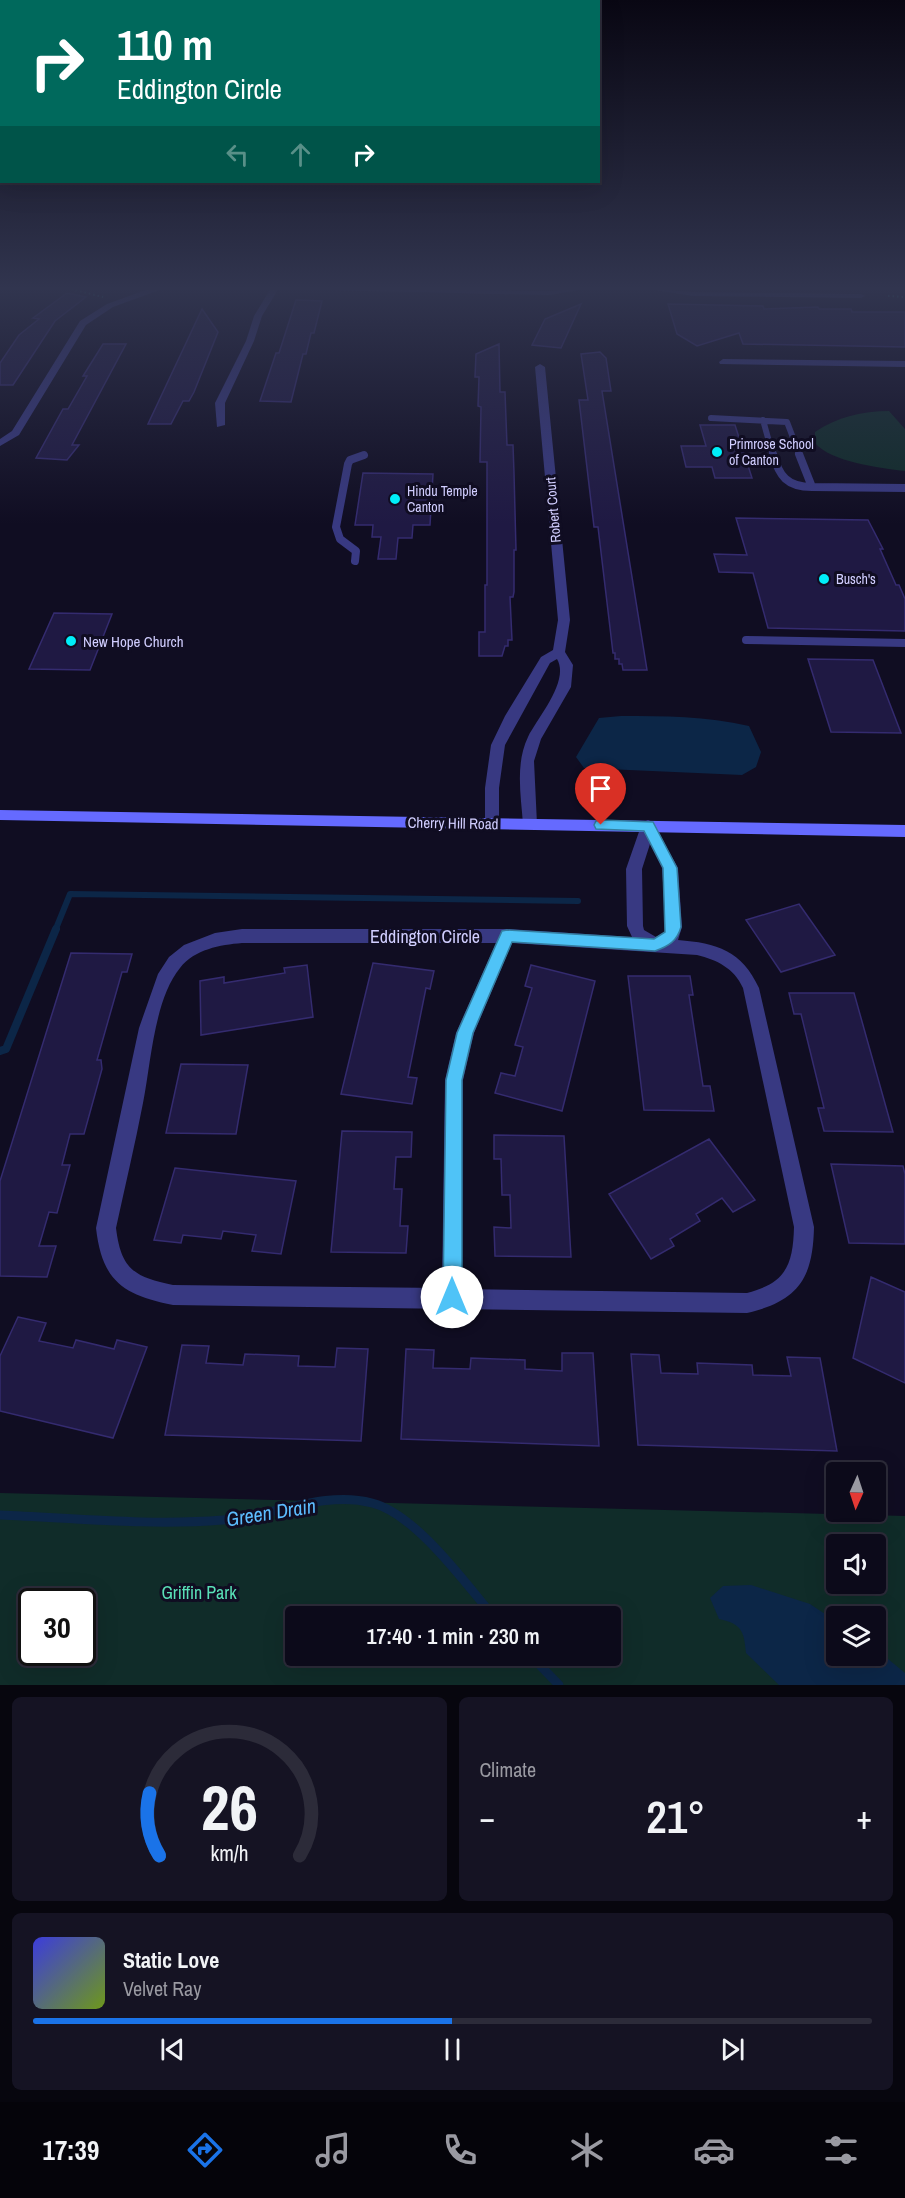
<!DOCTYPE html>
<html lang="en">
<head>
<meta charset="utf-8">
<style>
  body { margin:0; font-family:"Archivo Narrow",sans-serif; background:#151323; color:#f1f3f6; height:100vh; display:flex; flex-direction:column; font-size:22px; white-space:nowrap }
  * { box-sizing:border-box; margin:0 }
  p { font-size:20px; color:#9a9aa2 }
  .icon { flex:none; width:33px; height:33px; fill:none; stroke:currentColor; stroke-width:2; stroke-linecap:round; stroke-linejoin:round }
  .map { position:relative; height:1685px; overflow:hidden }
  .details { display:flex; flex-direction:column; gap:12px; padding:12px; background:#07060e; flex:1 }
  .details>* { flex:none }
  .guide { position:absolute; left:0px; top:0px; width:600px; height:183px; box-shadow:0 6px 24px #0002,0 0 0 2px #2c2b39; background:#00695c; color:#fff; overflow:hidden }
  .needle { width:39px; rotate:183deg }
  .controls { position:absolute; left:826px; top:1462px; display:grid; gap:12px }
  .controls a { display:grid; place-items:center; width:60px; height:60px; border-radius:6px; background:#0c0a1a; box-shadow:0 6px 24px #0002,0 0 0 2px #2c2b39; font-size:30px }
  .speed { position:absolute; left:18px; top:1588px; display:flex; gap:12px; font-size:30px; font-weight:700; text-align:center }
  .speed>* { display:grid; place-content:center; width:78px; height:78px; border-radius:50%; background:#0c0a1a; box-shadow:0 6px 24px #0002,0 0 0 2px #2c2b39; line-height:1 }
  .speed .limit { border:3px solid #111; border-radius:9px; background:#fff; color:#111 }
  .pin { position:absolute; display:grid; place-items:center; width:51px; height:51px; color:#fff; margin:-62px -26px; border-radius:50% 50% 50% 0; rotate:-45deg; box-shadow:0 0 6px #0007 }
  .pin .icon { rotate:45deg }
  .me { position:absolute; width:66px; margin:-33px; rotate:0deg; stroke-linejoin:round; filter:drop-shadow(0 0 4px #0008) }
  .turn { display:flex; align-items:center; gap:21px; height:126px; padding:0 18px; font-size:27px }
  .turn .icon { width:78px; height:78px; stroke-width:2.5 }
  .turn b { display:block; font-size:42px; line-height:51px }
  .lanes { display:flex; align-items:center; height:57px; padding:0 18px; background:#0003; justify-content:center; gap:30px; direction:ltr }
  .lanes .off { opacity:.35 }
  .big { font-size:45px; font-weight:600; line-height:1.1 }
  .details .card { flex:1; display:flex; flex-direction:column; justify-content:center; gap:9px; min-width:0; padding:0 21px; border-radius:9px; background:#151323 }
  .details .dial { align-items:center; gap:0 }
  .dial svg { height:156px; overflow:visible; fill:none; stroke:#2c2b39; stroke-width:7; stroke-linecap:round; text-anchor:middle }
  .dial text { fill:#f1f3f6; stroke:none }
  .song { display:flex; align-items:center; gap:18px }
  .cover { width:72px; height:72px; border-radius:9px; background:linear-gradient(135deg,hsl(240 70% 55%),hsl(80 70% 35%)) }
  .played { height:6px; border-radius:3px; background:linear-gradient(90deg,#1a73e8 50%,#2c2b39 50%) }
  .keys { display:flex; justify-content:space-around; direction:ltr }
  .heat { display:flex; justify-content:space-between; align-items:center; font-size:33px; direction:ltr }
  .details .tiles { flex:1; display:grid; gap:12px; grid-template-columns:1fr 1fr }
  .card:last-child { grid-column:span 2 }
  .trip { position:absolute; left:285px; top:1606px; width:336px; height:60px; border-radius:6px; background:#0c0a1a; box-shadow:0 6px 24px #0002,0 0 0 2px #2c2b39; font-weight:600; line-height:60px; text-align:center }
  .menu { display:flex; height:96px; justify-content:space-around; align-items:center; background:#05040a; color:#9a9aa2 }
  .menu .icon { width:42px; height:42px }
  .menu .current { color:#1a73e8 }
  .menu b { font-size:27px; color:#f1f3f6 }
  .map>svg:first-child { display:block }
  .green { fill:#102c29; fill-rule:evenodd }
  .water { fill:#0c2647 }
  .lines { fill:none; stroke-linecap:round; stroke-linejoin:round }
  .stream-far2 { stroke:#0c2647; stroke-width:6 }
  .stream-far1 { stroke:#0c2647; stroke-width:8 }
  .stream { stroke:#0c2647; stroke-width:9 }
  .building { fill:#1f1943; stroke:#342b6f; stroke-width:1.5 }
  .path { stroke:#2db4a4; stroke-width:2; stroke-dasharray:1.5 3; stroke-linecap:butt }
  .service-far1 { stroke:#383982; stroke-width:6 }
  .service { stroke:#383982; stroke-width:8 }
  .minor { fill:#383982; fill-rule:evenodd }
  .secondary { fill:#656aff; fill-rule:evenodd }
  .route { fill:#4fc3f7; stroke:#337fa1; stroke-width:1.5 }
  .poi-dot { fill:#00eef9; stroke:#100d22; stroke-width:2 }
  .labels { text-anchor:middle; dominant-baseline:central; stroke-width:6; stroke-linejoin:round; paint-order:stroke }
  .far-poi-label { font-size:14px; fill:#d1ceff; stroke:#100d22; text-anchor:start }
  .far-street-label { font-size:14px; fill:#d1ceff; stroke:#100d22 }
  .poi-label { font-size:15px; fill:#d1ceff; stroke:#100d22; text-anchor:start }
  .street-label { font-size:15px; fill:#d1ceff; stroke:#100d22 }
  .near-street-label { font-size:18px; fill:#d1ceff; stroke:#100d22 }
  .near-park-label { font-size:18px; fill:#59e0b7; stroke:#100d22 }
  .near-water-label { font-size:20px; font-style:italic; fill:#5cbdff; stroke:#100d22 }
</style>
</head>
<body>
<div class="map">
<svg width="905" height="1685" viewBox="0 0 905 1685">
  <rect width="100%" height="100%" fill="#100d22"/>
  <!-- green -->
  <path class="green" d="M889,411l16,18v42c-25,-3 -74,-9 -90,-28v-11c22,-15 47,-21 74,-21z
    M0,1493l905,23v169h-905zM837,1545h39v39h-39zM32,1602h50v51h-50zM296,1617h314v39h-314zM837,1617h39v39h-39z"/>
  <!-- water -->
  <path class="water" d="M621,716c43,0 85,0 128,10l12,26 -5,15 -14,8 -158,-7 -8,-11 23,-39z
    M751,1585l59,19 27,18v34h39v-7l29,24v12h-126l-33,-32c-2,-22 -4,-29 -27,-34l-9,-21 13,-12z"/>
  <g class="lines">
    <!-- stream-far2 -->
    <path class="stream-far2" d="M55,931l15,-37 508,7"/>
    <!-- stream-far1 -->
    <path class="stream-far1" d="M0,1051l6,-2 50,-120"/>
    <!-- stream -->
    <path class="stream" d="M0,1515c74,3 150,11 223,5 49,-3 100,-30 149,-17 44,11 93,80 122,114
      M531,1656l28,29"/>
  </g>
  <!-- building -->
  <path class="building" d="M67,293l19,4 -31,24 -42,64h-13v-22l19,-28 20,-16 -6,-1z
    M296,300l26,1 -8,32h-3l-5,21h-3l-12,48 -31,-1 16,-48h3z
    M581,304l-20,44 -29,-3 13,-26z
    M668,304l95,2 1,3 54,-2 1,2h32l1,3h53v35l-162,-3 -4,-11 -42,13 -20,-12z
    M202,309l16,23 -24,60 -5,9h-6l-12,23h-23z
    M103,344h23l-54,101h7l-12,15 -31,-2 27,-49h5l19,-33h-4z
    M499,344l1,48h5l2,53h6l1,28 2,77h-2v42l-1,5h-3l2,43h-4v6h-3l-3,10h-23v-24h6v-47h2v-123h-7l1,-55 -3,-1 1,-29h-4l1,-23z
    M600,352l6,6 5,33h-9l45,279h-24l-1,-6h-3v-5h-4v-6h-2l-15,-126h-4l-15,-127h9l-7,-46z
    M700,425h35l17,53h-37l-3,-11h-26l-5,-21h25z
    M363,473l70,1 -3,51h-17l-1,13h-14l-2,21h-18l3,-22h-9l1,-12h-18z
    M736,518l132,2 15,29h-3l16,36h3l6,14v32l-137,-3 -15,-55 -34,-1 -5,-18 33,1z
    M54,613l58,1 -22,56 -61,-1z
    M808,659l65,1 28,73 -70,-1z
    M799,904l36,51 -54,17 -35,-52z
    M71,953l61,1 -5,18h-5l-25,88h4l1,9 -18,65h-14l-8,31h8l-13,48 -8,-1 -10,34h17l-9,31 -47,-1v-95z
    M373,963l61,8 -4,18 -4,-1 -18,89 9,1 -5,26 -71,-10z
    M307,965l6,52 -112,18 -1,-54 24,-4v6l61,-10 -1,-5z
    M531,965l64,16 -33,130 -67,-18 6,-20 14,3 8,-29 -8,-2 17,-57 -7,-2z
    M628,976h62l3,19h-4l14,91h7l4,25 -70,-1z
    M789,993h65l39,139 -69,-1 -6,-23h6l-23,-94h-7z
    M181,1064l67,1 -12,69 -70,-1z
    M342,1131l70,1 -1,25h-15l-2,32h8l-2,37h8l-2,27 -75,-1z
    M494,1135l70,1 7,121 -76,-1 -1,-29 17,1 -1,-33h-8l-1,-36h-7z
    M709,1139l46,61 -22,12 -11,-14 -26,16 4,7 -30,18 4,7 -23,13 -42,-65z
    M831,1164l72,2 2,8v70l-56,-1z
    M175,1168l121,13 -15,73 -29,-3 4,-16 -33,-4 -2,8 -38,-4 -2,8 -27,-3z
    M871,1277l34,15v91l-52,-25z
    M18,1317l28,6 -7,18 34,7 3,-8 38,9 3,-9 30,7 -34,91 -113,-27v-55z
    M182,1345l27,1 -3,17 37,2 2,-11 54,2 -1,10 37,1 2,-19 31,1 -7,92 -196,-6z
    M406,1349l28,1 -1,18 37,1 1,-11 54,2v9l37,2v-18h31l6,93 -198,-7z
    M631,1354l28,1 2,18 37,1 -1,-11 55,2 1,10 38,1 -4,-19 33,1 17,93 -199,-6z"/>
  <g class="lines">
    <!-- path -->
    <path class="path" d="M67,288l36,9
      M888,296l17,1"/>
    <!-- service-far1 -->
    <path class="service-far1" d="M711,418l76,4 13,34
      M763,420l10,36"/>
    <!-- service -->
    <path class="service" d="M773,454c6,22 14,33 39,33
      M799,454l13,33 93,1
      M355,561l1,-10 -16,-12 -4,-12 12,-63 2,-4 14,-5
      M746,640l159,3"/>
    <!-- minor -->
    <path class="minor" d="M151,288h14l-52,19 -27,18 -67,110 -19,11v-7l12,-8 68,-110 27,-17z
      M271,288h8l-17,28 -8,25 -29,62v22l-8,2 -2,-24 31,-62 8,-25z
      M318,288l231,3 43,-3 -43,7 -227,-5z
      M642,288l51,4 168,2 4,2 -4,2 -168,-2z
      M723,359l182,2v6l-185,-3 -1,-2z
      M540,364l5,3 25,253 -5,32 8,13 -2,22 -30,52 -7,22 3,63 -2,4h-10l-2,-4c-2,-28 -8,-60 5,-87 10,-20 42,-56 29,-78l-7,4 -45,82 -6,43v35l-2,4h-10l-2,-4v-35l6,-43 14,-29 36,-59 12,-7 5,-30 -23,-253z
      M648,820l5,2 25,46 4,59 -4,13c39,3 64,11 81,48l55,239c-1,52 -16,74 -67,86l-574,-8c-50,-10 -71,-24 -77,-77l43,-200 19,-54 11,-17 15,-12 31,-12 27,-4h265l125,8 -5,-11 -1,-57 15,-43 2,-4zM650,844l12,24 4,59 -1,5 -9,5 -12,-7 -1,-4 -1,-57zM242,943h254l-40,90 -11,47 -3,208 -269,-3c-39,-8 -52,-16 -57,-57 9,-42 19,-83 27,-125 8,-40 11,-103 37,-135 15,-19 40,-23 62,-25zM512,943l185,12c20,5 37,13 46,33l51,239c-1,38 -8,56 -47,66l-285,-4 1,-209 11,-47z"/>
    <!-- secondary -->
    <path class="secondary" d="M0,810l905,15v12l-905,-17z"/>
  </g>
  <!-- sky -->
  <linearGradient id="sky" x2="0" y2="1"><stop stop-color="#090713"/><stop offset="0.55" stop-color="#31354f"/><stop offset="1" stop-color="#31354f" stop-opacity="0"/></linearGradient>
  <rect width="905" height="524" fill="url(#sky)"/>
  <!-- route -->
  <path class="route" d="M601,820l52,2 24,46 4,59c-4,14 -12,19 -26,24l-143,-9 -39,91 -11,47v217l-3,7 -7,3 -6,-3 -3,-7 3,-217 11,-47 45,-102 5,-1 147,9 11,-7 -2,-64 -19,-37 -48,-2 -2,-4 2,-4z"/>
  <!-- markers -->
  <g class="poi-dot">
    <circle cx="717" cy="452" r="6"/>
    <circle cx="395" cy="499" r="6"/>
    <circle cx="824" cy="579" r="6"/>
    <circle cx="71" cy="641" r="6"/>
  </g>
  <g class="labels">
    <!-- far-poi labels -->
    <g class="far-poi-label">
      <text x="729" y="444">Primrose School<tspan x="729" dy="16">of Canton</tspan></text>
      <text x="407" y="491">Hindu Temple<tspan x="407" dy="16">Canton</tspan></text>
      <text x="836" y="579">Busch's</text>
    </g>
    <!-- far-street labels -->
    <g class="far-street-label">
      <text transform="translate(553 510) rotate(-95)">Robert Court</text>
    </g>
    <!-- poi labels -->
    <g class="poi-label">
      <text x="83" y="641">New Hope Church</text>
    </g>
    <!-- street labels -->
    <g class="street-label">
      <text transform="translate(453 823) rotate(1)">Cherry Hill Road</text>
    </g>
    <!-- near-street labels -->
    <g class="near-street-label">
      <text x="425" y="936">Eddington Circle</text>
    </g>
    <!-- near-park labels -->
    <g class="near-park-label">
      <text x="199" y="1592">Griffin Park</text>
    </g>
    <!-- near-water labels -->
    <g class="near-water-label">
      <text transform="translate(271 1512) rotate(-9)">Green Drain</text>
    </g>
  </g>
</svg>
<div class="controls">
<a><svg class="needle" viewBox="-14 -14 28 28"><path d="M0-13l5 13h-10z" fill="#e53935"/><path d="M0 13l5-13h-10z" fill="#9a9aa2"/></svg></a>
<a><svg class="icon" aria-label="sound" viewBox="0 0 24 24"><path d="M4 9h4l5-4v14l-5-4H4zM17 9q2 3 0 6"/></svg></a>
<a><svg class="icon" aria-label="layers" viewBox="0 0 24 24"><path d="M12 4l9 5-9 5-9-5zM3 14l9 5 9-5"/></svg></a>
</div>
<div class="speed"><div class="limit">30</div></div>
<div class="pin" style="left:601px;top:825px;background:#d93025"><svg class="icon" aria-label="arrive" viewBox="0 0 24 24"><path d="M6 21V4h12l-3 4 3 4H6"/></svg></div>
<svg class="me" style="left:452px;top:1297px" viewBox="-20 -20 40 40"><circle r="19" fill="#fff"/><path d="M0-13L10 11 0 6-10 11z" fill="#4fc3f7"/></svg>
<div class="trip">17:40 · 1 min · 230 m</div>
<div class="guide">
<div class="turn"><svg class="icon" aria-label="right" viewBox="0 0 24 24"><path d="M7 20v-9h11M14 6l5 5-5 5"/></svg><div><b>110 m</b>Eddington Circle</div></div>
<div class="lanes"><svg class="icon off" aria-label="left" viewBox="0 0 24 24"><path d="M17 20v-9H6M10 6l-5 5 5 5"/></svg><svg class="icon off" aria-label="ahead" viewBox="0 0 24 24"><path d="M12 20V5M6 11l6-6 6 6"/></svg><svg class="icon" aria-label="right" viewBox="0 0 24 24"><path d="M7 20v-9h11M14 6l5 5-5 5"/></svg></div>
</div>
</div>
<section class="details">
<div class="tiles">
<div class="card dial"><svg viewBox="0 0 100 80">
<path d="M14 69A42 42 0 1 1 86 69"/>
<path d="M14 69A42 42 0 0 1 9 37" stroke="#1a73e8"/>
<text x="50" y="56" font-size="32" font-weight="700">26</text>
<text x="50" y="72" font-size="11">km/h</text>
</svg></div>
<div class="card"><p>Climate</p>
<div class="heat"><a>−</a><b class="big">21°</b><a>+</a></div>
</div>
<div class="card">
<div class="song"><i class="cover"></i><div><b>Static Love</b><p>Velvet Ray</p></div></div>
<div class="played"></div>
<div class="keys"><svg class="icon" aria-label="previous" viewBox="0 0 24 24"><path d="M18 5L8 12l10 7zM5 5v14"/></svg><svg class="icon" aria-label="pause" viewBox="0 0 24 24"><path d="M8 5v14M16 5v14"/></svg><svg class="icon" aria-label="next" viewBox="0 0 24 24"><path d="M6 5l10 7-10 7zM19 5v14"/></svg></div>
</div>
</div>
</section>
<nav class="menu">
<b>17:39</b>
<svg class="icon current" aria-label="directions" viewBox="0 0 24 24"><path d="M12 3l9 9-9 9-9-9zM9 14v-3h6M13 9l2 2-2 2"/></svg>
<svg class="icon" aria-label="music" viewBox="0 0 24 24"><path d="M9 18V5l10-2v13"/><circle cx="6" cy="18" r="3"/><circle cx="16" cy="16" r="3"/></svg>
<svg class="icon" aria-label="phone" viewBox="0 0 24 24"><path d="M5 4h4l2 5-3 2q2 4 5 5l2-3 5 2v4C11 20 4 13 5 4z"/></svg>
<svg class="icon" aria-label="climate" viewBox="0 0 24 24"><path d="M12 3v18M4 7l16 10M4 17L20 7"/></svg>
<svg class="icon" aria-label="car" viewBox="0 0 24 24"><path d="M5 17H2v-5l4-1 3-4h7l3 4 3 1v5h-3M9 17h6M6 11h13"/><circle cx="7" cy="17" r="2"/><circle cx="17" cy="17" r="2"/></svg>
<svg class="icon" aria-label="filters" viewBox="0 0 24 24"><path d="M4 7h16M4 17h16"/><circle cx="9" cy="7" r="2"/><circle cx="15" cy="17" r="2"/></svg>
</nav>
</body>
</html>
